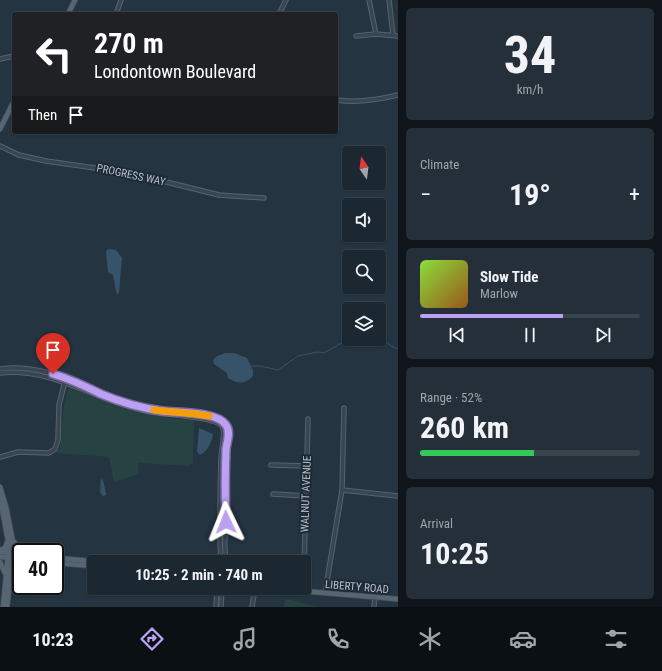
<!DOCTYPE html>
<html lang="en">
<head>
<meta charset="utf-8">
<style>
  body { margin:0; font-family:"Roboto Condensed",sans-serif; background:#242f39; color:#f1f3f6; height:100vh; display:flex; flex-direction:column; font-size:15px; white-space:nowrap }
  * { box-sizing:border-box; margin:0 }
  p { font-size:13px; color:#a0a5ab }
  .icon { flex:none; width:22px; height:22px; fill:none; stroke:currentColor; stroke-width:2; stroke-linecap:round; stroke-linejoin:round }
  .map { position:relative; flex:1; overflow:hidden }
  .side { display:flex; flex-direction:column; gap:8px; padding:8px; background:#0f151b; width:264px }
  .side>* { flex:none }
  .top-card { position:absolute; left:12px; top:12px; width:326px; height:122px; border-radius:4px; box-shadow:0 1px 3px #0004,0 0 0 1px #39444d; background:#202124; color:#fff; overflow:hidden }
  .needle { width:26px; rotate:346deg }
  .buttons { position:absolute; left:342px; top:146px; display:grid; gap:8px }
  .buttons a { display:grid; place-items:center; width:44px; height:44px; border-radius:4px; background:#1b2731; box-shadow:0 1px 3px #0004,0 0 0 1px #39444d; font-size:20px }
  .speed { position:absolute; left:12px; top:543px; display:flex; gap:8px; font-size:20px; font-weight:700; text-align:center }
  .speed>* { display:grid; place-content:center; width:52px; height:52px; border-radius:50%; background:#1b2731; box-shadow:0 1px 3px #0004,0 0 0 1px #39444d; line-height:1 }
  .speed .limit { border:2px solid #111; border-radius:6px; background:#fff; color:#111 }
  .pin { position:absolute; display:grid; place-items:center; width:34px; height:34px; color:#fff; margin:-41px -17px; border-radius:50% 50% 50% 0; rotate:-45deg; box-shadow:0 0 4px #0007 }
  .pin .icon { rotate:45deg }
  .me { position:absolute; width:44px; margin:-22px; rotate:358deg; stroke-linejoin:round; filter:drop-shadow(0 0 3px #0008) }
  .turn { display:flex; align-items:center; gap:14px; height:84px; padding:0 16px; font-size:18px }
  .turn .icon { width:52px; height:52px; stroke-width:2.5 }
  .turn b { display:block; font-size:28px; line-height:34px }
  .then { display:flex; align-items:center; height:38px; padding:0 16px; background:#0003; gap:8px; font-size:15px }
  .big { font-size:30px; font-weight:700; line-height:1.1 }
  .side .widget { flex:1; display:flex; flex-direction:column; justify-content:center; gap:6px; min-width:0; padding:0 14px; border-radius:6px; background:#242f39 }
  .side .dial { align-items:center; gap:0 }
  .dial b { font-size:52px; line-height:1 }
  .song { display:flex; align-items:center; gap:12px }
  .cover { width:48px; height:48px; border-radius:6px; background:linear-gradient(135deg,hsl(90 70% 55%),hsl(30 70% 35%)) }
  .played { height:4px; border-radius:2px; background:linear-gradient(90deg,#bca0f2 65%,#39444d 65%) }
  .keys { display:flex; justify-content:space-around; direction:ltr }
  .heat { display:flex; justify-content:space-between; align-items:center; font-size:22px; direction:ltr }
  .charge { height:6px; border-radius:3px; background:linear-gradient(90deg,#34c759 52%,#39444d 0) }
  .trip { position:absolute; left:87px; top:555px; width:224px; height:40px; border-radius:4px; background:#1b2731; box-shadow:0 1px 3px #0004,0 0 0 1px #39444d; font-weight:700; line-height:40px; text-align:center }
  .tab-bar { display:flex; height:64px; justify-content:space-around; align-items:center; background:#0b1014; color:#a0a5ab }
  .tab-bar .icon { width:28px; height:28px }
  .tab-bar .selected { color:#bca0f2 }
  .tab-bar b { font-size:18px; color:#f1f3f6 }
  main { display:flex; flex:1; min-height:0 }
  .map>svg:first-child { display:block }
  .green { fill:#264242 }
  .water { fill:#375369 }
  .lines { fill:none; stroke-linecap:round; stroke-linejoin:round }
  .stream { stroke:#375369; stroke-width:1 }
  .minor-casing { stroke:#56636e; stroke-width:5.5 }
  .major-casing { stroke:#424f5a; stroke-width:6 }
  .minor { stroke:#384651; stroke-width:3.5 }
  .major { stroke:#566571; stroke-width:4.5 }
  .route-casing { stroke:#7a689d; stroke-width:10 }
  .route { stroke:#bca0f2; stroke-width:7 }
  .slow { stroke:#f59e0b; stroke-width:7 }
  .labels { text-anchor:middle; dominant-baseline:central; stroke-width:4; stroke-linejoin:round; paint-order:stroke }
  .street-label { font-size:11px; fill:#b5c0cb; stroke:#1d2b36 }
</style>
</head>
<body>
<main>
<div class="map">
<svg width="398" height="607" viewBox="0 0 398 607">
  <rect width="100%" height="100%" fill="#243441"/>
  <!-- green -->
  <path class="green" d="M69,387c31,13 61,24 94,30 10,2 21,2 31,3l-1,43 -4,3 -51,-3 1,11 -25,8 -5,-25 -53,-4 4,-5 4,-44z
    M287,599l33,8h-36l1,-6z"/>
  <!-- water -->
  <path class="water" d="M109,249l7,1 6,8 -3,34 -2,3 -4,-20 -5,-3 -2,-20 1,-2z
    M225,353h9l13,5 6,12v6c-9,9 -15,8 -25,2l-1,-5 -13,-9 -1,-4 4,-4z
    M199,428l14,6c-1,8 -5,17 -13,21l-3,-3z
    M101,479l2,1 3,14v1l-3,1 -3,-4z"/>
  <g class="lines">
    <!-- stream -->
    <path class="stream" d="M379,337h2l10,9 7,3
      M252,366h8l18,4 20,-14 19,-4 7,1 21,-12 7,2 17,-4"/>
    <!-- minor casing -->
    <g class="minor-casing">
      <path id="minor" d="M369,0l7,34
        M389,0l4,35
        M116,14l5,-14
        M279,14l7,-14
        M356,36l20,-2 22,2
        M0,59l14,-3
        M336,100c21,3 42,0 62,-5
        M0,146l19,9 27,6 84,12 89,22 45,3
        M0,369c53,-8 96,29 145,39 17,4 74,4 82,18 4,6 -1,24 -1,33 -1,26 -1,52 -1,79 -1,8 1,16 0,24
        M0,373c53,-6 96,28 146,38 15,4 68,5 76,15 4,5 -1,26 -1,33 -1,26 -1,52 -1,79 0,8 1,16 1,24
        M0,457l18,-5 31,1 6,-4 3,-9 1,-35 6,-24
        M271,465l36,1
        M342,490l56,6
        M273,494l33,2
        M304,569l4,-150
        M325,593l17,-103 2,-82
        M216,607l1,-19
        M221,607l1,-19
        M252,607l3,-19
        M374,607l1,-10"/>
    </g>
    <!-- major casing -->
    <g class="major-casing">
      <path id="major" d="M68,14l7,-14
        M0,129l14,-28
        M0,487l6,20 8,40 -7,60
        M1,494v9l8,43 -6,61
        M14,542l10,10
        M0,550l5,-2 3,-8
        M0,552l21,2
        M0,557l21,2
        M55,558l48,4
        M0,562l5,11
        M55,563l39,3
        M266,588l132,11"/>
    </g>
    <!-- minor -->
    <use href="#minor" class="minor"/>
    <!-- major -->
    <use href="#major" class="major"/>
  </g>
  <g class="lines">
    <!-- route casing -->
    <g class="route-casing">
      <path id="route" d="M53,374c17,5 32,12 48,20 19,8 40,14 61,17 15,2 55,0 64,14 5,7 1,16 0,24 -1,24 -1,48 0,73"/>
    </g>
    <!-- route -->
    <use href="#route" class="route"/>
    <!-- slow -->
    <path class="slow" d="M154,410l41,4 14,2"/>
  </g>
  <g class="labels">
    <!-- street labels -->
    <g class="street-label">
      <text transform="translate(131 175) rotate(12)">PROGRESS WAY</text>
      <text transform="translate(306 494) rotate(-88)">WALNUT AVENUE</text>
      <text transform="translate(357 587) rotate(5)">LIBERTY ROAD</text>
    </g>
  </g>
</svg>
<div class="buttons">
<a><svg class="needle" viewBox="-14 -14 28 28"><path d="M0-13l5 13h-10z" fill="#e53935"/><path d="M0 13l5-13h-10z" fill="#a0a5ab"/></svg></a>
<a><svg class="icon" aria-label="sound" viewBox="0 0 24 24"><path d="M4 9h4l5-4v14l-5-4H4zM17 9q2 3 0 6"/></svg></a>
<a><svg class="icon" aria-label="search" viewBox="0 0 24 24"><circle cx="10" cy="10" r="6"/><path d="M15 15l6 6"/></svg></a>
<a><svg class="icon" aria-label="layers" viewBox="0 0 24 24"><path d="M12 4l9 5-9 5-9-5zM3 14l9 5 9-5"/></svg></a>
</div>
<div class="speed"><div class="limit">40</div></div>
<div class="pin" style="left:53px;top:374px;background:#d93025"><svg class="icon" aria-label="arrive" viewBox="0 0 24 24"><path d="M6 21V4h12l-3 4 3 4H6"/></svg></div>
<svg class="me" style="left:226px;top:522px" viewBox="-20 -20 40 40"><path d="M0-17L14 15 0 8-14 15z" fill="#bca0f2" stroke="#fff" stroke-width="4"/></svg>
<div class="trip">10:25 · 2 min · 740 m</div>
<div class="top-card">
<div class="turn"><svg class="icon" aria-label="left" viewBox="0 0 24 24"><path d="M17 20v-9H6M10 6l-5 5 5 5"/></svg><div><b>270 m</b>Londontown Boulevard</div></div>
<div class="then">Then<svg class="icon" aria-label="arrive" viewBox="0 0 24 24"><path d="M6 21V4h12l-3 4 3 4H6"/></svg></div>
</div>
</div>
<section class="side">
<div class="widget dial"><b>34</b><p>km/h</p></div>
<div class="widget"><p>Climate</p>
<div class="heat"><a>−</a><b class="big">19°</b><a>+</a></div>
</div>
<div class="widget">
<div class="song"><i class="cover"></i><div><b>Slow Tide</b><p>Marlow</p></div></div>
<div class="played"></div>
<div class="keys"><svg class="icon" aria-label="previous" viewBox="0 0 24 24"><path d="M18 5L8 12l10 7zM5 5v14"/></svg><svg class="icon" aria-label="pause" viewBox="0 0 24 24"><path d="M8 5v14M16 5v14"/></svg><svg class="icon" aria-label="next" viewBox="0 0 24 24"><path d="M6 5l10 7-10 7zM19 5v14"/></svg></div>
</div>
<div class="widget"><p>Range · 52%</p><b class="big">260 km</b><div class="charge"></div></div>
<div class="widget"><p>Arrival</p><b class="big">10:25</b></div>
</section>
</main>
<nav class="tab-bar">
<b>10:23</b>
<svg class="icon selected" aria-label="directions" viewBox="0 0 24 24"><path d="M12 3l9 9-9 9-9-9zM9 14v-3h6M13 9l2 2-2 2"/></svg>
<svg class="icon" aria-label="music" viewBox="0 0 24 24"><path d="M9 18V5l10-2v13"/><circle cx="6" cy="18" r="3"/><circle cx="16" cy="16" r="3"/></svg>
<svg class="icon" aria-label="phone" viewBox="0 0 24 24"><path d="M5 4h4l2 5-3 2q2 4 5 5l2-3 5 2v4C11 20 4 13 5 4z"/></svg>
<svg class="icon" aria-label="climate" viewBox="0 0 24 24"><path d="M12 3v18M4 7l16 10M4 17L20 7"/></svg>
<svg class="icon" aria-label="car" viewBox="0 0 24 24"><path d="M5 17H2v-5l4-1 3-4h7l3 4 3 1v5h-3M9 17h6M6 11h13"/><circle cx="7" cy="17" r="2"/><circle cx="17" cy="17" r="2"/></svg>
<svg class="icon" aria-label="filters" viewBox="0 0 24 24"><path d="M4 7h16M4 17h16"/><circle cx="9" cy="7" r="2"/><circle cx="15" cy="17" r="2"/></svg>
</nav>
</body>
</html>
